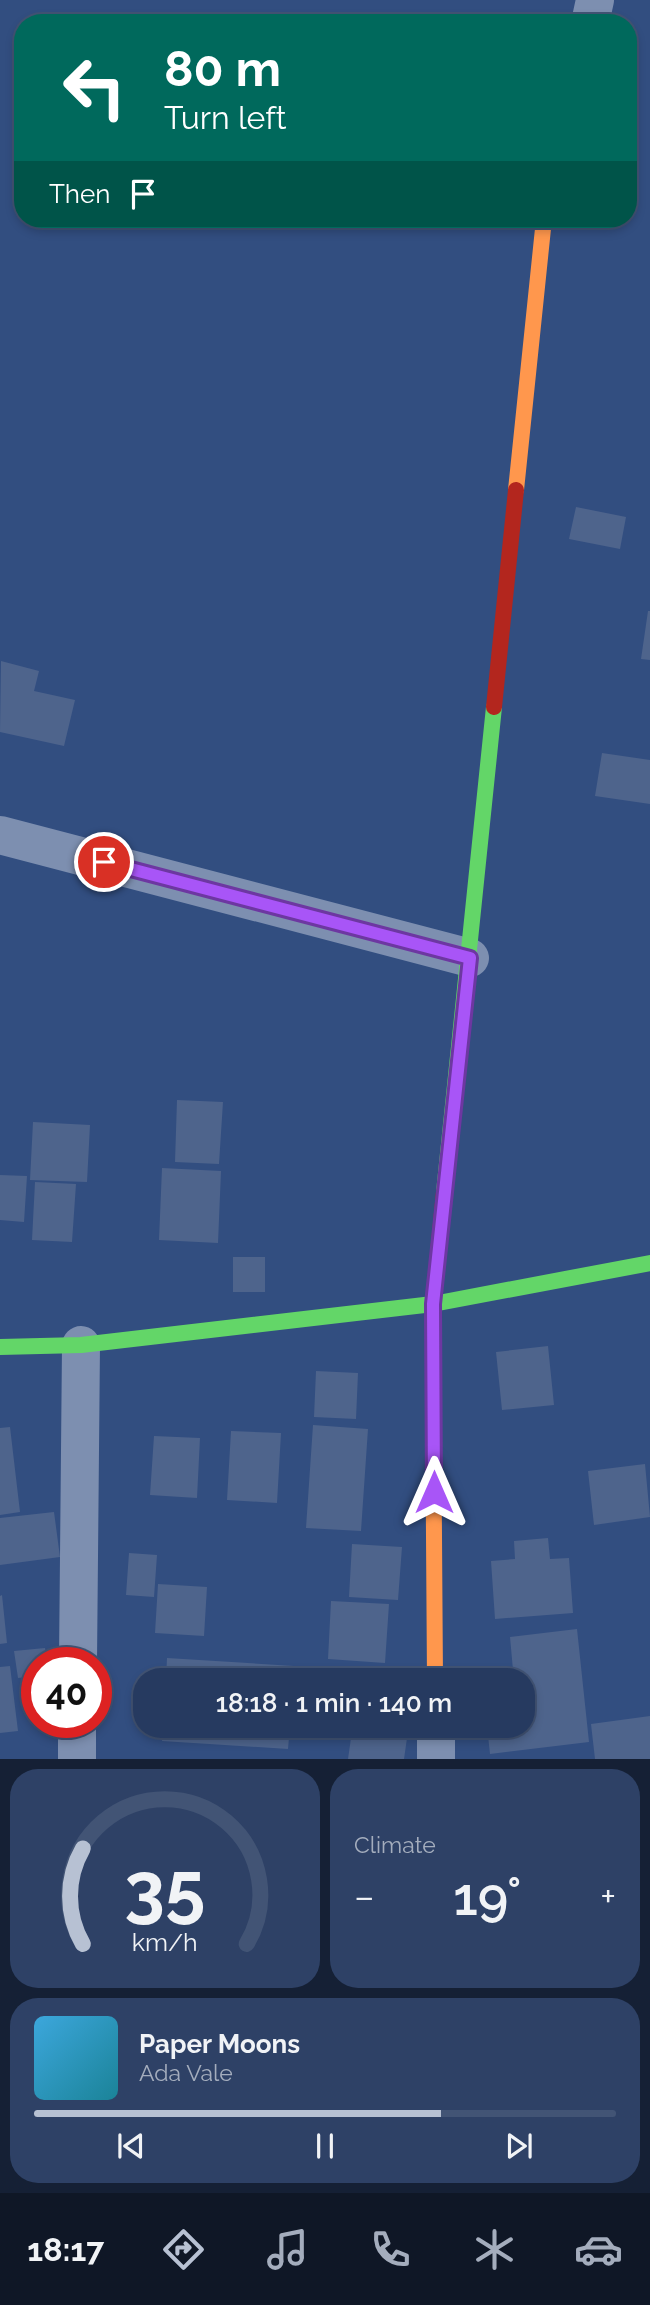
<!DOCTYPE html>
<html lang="en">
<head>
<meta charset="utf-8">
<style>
  body { margin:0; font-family:Raleway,sans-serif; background:#2e4166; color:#f1f3f6; height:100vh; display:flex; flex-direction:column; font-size:26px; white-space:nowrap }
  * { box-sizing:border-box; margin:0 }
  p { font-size:23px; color:#a4adbd }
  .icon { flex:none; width:38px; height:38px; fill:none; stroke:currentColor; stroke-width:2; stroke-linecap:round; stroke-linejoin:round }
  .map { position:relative; height:1759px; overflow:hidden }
  .sheet { display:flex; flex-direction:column; gap:10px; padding:10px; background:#152035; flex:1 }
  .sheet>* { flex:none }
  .hud { position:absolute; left:14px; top:14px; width:623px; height:214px; border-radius:28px; box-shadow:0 4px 10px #0003,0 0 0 2px #425475; background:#00695c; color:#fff; overflow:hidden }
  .speed { position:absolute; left:21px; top:1647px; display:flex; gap:14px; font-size:35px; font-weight:700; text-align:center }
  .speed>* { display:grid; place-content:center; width:91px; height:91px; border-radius:50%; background:#263a60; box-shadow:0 4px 10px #0003,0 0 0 2px #425475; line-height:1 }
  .speed .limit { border:10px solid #d22; background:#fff; color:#111 }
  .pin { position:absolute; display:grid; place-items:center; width:60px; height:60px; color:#fff; margin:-30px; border:4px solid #fff; border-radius:50%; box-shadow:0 2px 7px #0007 }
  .me { position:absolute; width:77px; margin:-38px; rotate:0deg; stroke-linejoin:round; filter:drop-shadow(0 0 5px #0008) }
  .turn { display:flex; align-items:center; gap:24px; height:147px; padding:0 35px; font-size:32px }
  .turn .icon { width:91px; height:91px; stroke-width:2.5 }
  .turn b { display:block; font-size:49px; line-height:60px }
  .then { display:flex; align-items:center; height:66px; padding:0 35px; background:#0003; gap:14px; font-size:26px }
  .big { font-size:52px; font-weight:600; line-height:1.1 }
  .sheet .widget { flex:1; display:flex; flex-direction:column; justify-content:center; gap:10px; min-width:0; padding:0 24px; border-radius:28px; background:#2e4166 }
  .sheet .dial { align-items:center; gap:0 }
  .dial svg { height:182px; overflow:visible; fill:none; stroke:#425475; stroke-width:7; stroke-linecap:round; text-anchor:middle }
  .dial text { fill:#f1f3f6; stroke:none }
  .song { display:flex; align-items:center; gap:21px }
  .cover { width:84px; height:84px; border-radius:10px; background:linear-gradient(135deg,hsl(200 70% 55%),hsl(190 70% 35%)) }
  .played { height:7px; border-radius:4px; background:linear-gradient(90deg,#b7c1d3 70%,#425475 70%) }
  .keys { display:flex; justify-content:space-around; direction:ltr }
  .heat { display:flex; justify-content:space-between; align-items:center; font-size:38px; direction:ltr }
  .sheet .tiles { flex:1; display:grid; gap:10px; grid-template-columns:1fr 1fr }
  .widget:last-child { grid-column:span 2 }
  .trip { position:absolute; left:133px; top:1668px; width:402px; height:70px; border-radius:28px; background:#263a60; box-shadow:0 4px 10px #0003,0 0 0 2px #425475; font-weight:600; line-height:70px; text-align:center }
  .dock { display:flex; height:112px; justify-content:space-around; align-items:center; background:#0f1726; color:#a4adbd }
  .dock .icon { width:49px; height:49px }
  .dock .selected { color:#b7c1d3 }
  .dock b { font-size:32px; color:#f1f3f6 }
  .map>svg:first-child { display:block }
  .building { fill:#4e648c }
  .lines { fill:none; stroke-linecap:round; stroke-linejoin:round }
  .street { stroke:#7d8fb0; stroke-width:38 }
  .fast { stroke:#63d668; stroke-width:16 }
  .slow { stroke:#ff974d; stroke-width:16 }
  .jam { stroke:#b3261e; stroke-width:16 }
  .route-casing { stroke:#6d37a1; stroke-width:18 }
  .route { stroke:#a855f7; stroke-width:12 }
</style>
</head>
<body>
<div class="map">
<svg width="650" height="1759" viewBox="0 0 650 1759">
  <rect width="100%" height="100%" fill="#324e80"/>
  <!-- building -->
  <path class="building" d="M576,507l50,10 -6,32 -51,-10z
    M648,611h2v49l-9,-1z
    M1,661l38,10 -5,20 41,9 -11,46 -64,-14z
    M602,753l48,7v44l-55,-8z
    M177,1100l46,2 -4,62 -44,-2z
    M33,1122l57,3 -3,57 -57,-2z
    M162,1168l59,3 -3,72 -59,-3z
    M0,1175l27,1 -3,46 -24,-2z
    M35,1182l41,2 -4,58 -40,-2z
    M233,1257h32v35h-32z
    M548,1346l6,59 -52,5 -6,-58z
    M316,1371l42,2 -2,46 -42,-2z
    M313,1425l55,4 -7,102 -55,-3z
    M10,1427l10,85 -20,3v-87z
    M231,1431l50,2 -4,70 -50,-3z
    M154,1436l46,2 -3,60 -47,-3z
    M645,1464l5,53 -56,8 -6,-54z
    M54,1512l6,45 -60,8v-47z
    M548,1538l2,21 19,-1 4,55 -78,6 -4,-58 24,-2 -1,-18z
    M352,1544l50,3 -4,53 -49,-3z
    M129,1553l28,2 -3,42 -28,-2z
    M158,1584l49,3 -3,49 -49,-3z
    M2,1595l5,48 -7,1v-48z
    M331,1601l58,3 -4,59 -57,-4z
    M577,1629l12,113 -99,12 -3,-28h36v-46h-41l-1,-6 32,-4 -3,-33z
    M45,1648l2,14h-10v14l-19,2 -4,-27z
    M167,1658l127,8 -1,14h-127z
    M10,1666l8,65 -18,2v-66z
    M650,1716v43h-55l-4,-35z
    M163,1726h127l-2,23 -126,-8z
    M352,1731l55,7 -3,21h-56z"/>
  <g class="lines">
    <!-- street -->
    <path class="street" d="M590,23l5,-23
      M0,835l470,123
      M78,1662l3,-317
      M436,1726v33
      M77,1759v-37"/>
    <!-- fast -->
    <path class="fast" d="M444,1192l50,-485
      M0,1347l81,-2 352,-41 217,-41"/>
    <!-- slow -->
    <path class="slow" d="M516,490l28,-271
      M433,1392l2,288"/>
    <!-- jam -->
    <path class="jam" d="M494,707l22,-217
      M433,1392v-88l11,-112"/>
  </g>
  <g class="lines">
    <!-- route casing -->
    <g class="route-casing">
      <path id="route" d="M104,862l366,96 -37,346 1,188"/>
    </g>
    <!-- route -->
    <use href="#route" class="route"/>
  </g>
</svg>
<div class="speed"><div class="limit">40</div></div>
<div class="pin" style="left:104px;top:862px;background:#d93025"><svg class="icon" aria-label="arrive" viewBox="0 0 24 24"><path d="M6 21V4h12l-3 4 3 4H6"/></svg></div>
<svg class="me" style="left:434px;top:1492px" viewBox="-20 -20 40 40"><path d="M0-17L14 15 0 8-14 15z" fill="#a855f7" stroke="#fff" stroke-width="4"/></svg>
<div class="trip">18:18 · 1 min · 140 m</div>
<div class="hud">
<div class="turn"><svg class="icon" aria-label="left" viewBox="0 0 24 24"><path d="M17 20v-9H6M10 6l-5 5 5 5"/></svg><div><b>80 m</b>Turn left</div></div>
<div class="then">Then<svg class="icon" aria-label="arrive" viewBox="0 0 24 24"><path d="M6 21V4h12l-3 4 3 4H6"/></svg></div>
</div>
</div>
<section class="sheet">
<div class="tiles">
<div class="widget dial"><svg viewBox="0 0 100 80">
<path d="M14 69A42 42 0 1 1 86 69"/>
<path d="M14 69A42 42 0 0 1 14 27" stroke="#b7c1d3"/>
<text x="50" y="56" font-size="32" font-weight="700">35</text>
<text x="50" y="72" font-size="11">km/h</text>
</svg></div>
<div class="widget"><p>Climate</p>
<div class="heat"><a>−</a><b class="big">19°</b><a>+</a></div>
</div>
<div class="widget">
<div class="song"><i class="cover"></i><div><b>Paper Moons</b><p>Ada Vale</p></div></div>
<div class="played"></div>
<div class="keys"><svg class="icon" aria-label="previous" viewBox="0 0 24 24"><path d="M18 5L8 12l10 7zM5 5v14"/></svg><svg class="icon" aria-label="pause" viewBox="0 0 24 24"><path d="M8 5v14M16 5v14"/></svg><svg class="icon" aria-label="next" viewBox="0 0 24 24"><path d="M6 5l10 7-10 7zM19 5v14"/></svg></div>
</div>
</div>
</section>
<nav class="dock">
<b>18:17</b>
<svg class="icon selected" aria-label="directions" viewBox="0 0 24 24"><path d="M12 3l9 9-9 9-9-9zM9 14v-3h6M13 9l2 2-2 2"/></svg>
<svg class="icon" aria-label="music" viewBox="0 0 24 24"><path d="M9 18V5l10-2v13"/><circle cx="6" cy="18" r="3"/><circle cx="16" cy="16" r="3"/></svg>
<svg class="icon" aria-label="phone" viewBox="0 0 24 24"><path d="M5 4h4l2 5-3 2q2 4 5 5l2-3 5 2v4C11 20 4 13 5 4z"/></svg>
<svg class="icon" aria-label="climate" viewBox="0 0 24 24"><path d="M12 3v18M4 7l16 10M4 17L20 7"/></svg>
<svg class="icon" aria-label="car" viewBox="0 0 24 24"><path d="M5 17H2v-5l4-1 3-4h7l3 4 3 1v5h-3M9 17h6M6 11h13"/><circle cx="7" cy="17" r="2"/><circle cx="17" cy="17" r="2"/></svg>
</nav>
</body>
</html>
